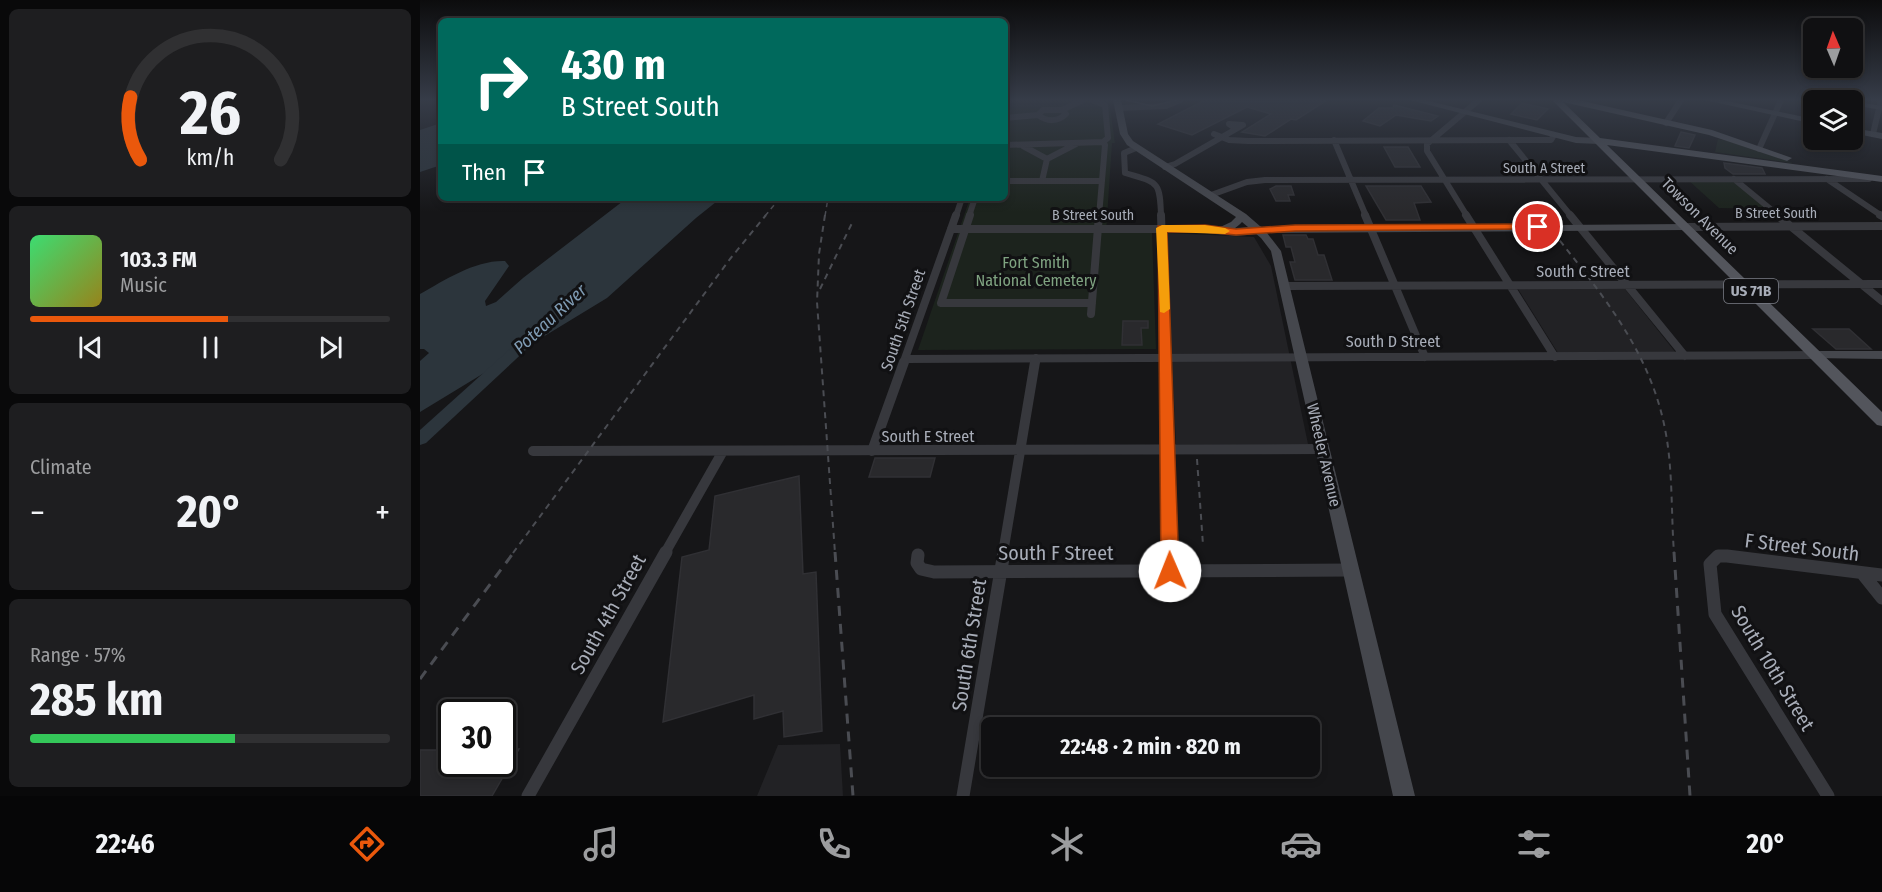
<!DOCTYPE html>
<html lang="en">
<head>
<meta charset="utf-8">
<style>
  body { margin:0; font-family:"Fira Sans Condensed",sans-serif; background:#1e1e20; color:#f1f3f6; height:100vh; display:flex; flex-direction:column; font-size:22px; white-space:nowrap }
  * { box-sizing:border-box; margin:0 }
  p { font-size:20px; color:#9c9d9f }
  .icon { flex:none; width:33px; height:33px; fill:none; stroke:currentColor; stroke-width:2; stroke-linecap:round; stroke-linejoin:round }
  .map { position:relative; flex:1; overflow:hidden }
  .sheet { display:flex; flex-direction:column; gap:9px; padding:9px; background:#09090a; width:420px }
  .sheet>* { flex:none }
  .hud { position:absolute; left:18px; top:18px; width:570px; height:183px; border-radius:9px; box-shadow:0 3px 9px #0003,0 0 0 2px #303032; background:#00695c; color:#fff; overflow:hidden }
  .needle { width:39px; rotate:358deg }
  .tools { position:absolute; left:1383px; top:18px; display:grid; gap:12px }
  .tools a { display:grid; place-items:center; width:60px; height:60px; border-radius:9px; background:#101012; box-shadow:0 3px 9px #0003,0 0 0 2px #303032; font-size:30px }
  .speed { position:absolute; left:18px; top:699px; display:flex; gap:12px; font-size:30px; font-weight:700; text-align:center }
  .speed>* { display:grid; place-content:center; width:78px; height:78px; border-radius:50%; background:#101012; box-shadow:0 3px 9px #0003,0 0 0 2px #303032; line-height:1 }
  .speed .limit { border:3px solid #111; border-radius:9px; background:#fff; color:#111 }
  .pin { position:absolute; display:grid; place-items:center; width:51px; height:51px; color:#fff; margin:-26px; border:3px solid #fff; border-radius:50%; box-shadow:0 2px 6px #0007 }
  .me { position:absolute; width:66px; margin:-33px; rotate:359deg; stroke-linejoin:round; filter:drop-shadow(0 0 4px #0008) }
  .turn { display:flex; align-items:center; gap:21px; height:126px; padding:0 24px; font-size:27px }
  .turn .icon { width:78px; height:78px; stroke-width:2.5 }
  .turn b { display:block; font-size:42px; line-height:51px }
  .then { display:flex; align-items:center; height:57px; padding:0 24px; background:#0003; gap:12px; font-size:22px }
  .big { font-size:45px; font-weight:700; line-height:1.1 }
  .sheet .widget { flex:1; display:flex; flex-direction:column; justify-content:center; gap:9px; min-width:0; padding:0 21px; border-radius:9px; background:#1e1e20 }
  .sheet .dial { align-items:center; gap:0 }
  .dial svg { height:156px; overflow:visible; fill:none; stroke:#303032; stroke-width:7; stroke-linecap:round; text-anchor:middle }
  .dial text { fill:#f1f3f6; stroke:none }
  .song { display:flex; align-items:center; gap:18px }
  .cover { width:72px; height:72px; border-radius:9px; background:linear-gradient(135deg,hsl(140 70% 55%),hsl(50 70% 35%)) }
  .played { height:6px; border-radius:3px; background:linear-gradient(90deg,#ea580c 55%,#303032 55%) }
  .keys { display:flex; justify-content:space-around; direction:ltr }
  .heat { display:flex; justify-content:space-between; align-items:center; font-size:33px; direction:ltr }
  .charge { height:9px; border-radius:4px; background:linear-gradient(90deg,#34c759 57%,#303032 0) }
  .trip { position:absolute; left:561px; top:717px; width:339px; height:60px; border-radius:9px; background:#101012; box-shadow:0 3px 9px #0003,0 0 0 2px #303032; font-weight:700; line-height:60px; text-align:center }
  .dock { display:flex; height:96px; justify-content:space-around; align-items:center; background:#060607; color:#9c9d9f }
  .dock .icon { width:42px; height:42px }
  .dock .selected { color:#ea580c }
  .dock b { font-size:27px; color:#f1f3f6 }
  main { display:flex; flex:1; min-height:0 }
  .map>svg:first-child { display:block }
  .built { fill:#222225 }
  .green { fill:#1c231d }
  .water { fill:#2c353c }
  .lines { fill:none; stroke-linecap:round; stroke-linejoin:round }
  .river { fill:#2c353c; fill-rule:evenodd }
  .building { fill:#29292c; stroke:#303034; stroke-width:1.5 }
  .street-far3 { stroke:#37383d; stroke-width:6 }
  .street-far2 { stroke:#37383d; stroke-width:8 }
  .street-far1 { stroke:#37383d; stroke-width:10 }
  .street { stroke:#37383d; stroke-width:13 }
  .secondary { fill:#45474d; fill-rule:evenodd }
  .primary { fill:#53555c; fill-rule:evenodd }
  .tram { stroke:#4a4c52; stroke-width:1.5 }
  .rail-far2 { stroke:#4a4c52; stroke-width:1.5; stroke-dasharray:5 4; stroke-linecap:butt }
  .rail-far1 { stroke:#4a4c52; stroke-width:2; stroke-dasharray:6 5; stroke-linecap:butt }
  .rail { stroke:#4a4c52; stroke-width:3; stroke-dasharray:10 8; stroke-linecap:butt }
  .route { fill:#ea580c; stroke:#983908; stroke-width:1.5 }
  .slow { fill:#f59e0b }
  .labels { text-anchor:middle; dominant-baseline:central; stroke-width:6; stroke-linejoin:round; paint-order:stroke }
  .far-street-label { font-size:14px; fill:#a8adb8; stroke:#111113 }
  .shield { fill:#111113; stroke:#7b7e86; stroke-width:1.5 }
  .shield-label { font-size:15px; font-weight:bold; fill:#a8adb8 }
  .street-label { font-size:16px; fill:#a8adb8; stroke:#111113 }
  .park-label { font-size:16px; fill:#7fa381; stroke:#111113 }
  .water-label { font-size:18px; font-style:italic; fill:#7f9bb3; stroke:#111113 }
  .near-street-label { font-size:20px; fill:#a8adb8; stroke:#111113 }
</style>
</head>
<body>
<main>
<section class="sheet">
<div class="widget dial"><svg viewBox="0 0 100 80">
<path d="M14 69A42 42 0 1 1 86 69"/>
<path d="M14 69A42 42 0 0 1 9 37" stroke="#ea580c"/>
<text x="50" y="56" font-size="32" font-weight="700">26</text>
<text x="50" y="72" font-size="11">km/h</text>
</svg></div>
<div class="widget">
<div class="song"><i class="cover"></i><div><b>103.3 FM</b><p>Music</p></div></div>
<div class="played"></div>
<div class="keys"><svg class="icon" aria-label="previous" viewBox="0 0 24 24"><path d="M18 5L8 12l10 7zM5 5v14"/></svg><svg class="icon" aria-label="pause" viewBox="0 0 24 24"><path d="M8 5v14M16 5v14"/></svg><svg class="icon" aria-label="next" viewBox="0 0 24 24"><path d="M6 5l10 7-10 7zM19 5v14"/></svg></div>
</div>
<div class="widget"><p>Climate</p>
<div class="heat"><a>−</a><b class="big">20°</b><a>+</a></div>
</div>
<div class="widget"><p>Range · 57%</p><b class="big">285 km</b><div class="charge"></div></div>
</section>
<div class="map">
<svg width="1462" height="796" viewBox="0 0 1462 796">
  <rect width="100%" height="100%" fill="#161618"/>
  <!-- built -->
  <path class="built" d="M746,233l88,4 17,29 37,178h-132z
    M1098,289h107l51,64h-118z
    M420,744l3,52h-86l21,-51z"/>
  <!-- green -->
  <path class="green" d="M585,100h104l6,43h-3l-6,90h46l4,116 -238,1 52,-152h35z
    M1298,139l10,2 65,22 -78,-11z
    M1267,179h47l35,30 -50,-1z"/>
  <!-- water -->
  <path class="water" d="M21,123v42l-21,7v-42z
    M207,198h94l-25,20 -89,80 -187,114v-51l9,-8 -5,-4h-4v-55c25,-14 55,-34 85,-33l4,5 -24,35 1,5 10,-4 27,-24z"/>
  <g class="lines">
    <!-- river -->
    <path class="river" d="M104,340l7,4 -2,3 -103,96 -6,2v-15l99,-89z"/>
  </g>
  <!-- building -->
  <path class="building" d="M785,100l46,2 76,-2 -31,20 -5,-1 -26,17 -23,-4 29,-18 -24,-7 -55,28 -34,-11z
    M1102,103l26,6 -11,11 -26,-6z
    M974,105l44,11 -7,5 -35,-6 -16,11 -17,-5 16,-13h14z
    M1261,132l14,3 -6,13 -14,-2z
    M964,147h24l12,20h-25z
    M1304,163l38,5 3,6h-32l-8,-6z
    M856,186h15l3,9h-6l2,6h-14l-6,-12z
    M946,186h55l10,16 -17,1 6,17h-34z
    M863,235h23l2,4h5l5,16h6l8,25h-37l-5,-18h5l-4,-15h-5z
    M703,321h25v7h-7l1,17h-20z
    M1393,329h36l22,20h-35z
    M455,458h60l-5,19h-61z
    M379,476l4,98 13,-2 6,159 -38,6 -1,-26 -29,8v-24l-91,27 19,-165 27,-7 6,-54z
    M82,749h17l-27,47h-72v-46h32v14h50z"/>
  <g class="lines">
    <!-- street-far3 -->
    <path class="street-far3" d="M699,108l47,-2 14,-6
      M623,110h19l4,4c-8,8 -19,8 -28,1z
      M642,110l21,-10
      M585,118l33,-3
      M1246,123l15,-23
      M794,134l15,6 19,1 303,-1 3,-5
      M1453,134l8,-34
      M914,140l32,76
      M1089,140l62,76
      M585,145l98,-3 5,-4 -3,-33 -13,-5
      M603,146l24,13
      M716,148l-12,5 1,20c33,10 35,7 36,43
      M1339,149l22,-49
      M745,167l10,-3 68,-39 -14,-1 6,4
      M1314,179l45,37
      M1407,179l55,37
      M585,181h97
      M622,181l5,-22 29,-15
      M791,195l36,-13 18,-2 604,-1
      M536,216l6,-18
      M549,216l6,-18
      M679,216l6,-71 -2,-3
      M1047,216l-40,-65v-7l52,-44"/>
    <!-- street-far2 -->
    <path class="street-far2" d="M550,215l-29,88h151
      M741,215l5,149
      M945,215l60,142
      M1046,215l89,142
      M1150,215l115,141
      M1357,215l105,86
      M1460,215l2,1
      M1265,227l197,-1
      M531,229h254l31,3 23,-2
      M865,286l597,-2
      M671,314l8,-99
      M485,359l911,-4
      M483,364l53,-149
      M615,364l1,-6"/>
    <!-- street-far1 -->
    <path class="street-far1" d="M746,362l4,191
      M113,451l790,-2
      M452,451l32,-89
      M245,553l58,-102
      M583,553l32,-191"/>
    <!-- street -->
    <path class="street" d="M750,552v19
      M498,555l-1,8 4,6 13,3 418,-2
      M1442,573l20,25
      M108,796l138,-244
      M543,796l41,-244
      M1408,796l-113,-182 -5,-50 8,-8h9l155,19"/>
    <!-- secondary -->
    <path class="secondary" d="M693,100h8l7,34 5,7 113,73 15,13 424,-3 5,3 -5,3 -418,3 14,18 134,545h-22l-122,-545 -10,-13 -19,-16c-5,6 -17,13 -26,11v-4l15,-7 5,-5 -109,-72 -7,-11z
      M990,100h15l151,37 23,1 4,3 -4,3 -23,-1z
      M1285,100h17l92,19v5z
      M1432,101l30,5v4l-30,-5z
      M1432,128l30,5v6l-30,-6z
      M1396,351h66v8l-70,-1 -2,-3 2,-3z"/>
    <!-- primary -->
    <path class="primary" d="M1132,100h26l134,30 80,28 -5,3 -78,-26 -146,-33 37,36 282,38v6l-275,-37 275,267v14l-5,-1z"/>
    <!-- tram -->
    <path class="tram" d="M706,100l26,6 25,-6"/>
    <!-- rail-far2 -->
    <path class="rail-far2" d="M345,216l15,-18
      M405,216l3,-18"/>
    <!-- rail-far1 -->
    <path class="rail-far1" d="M405,215l-6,39 -2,48 18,251
      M1133,232c48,61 97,119 112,197 8,39 6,85 9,124
      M400,289l33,-68
      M777,459l6,86
      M93,553l217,-294 36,-44"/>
    <!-- rail -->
    <path class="rail" d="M415,552l18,244
      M1254,552l16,244
      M0,679l94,-127"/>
  </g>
  <!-- sky -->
  <linearGradient id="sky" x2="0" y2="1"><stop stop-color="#0c0c0d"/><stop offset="0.47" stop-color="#363c48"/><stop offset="1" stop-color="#363c48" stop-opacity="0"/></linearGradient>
  <rect width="1462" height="212" fill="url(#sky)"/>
  <!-- route -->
  <path class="route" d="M1118,224l3,1v4l-246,2 -59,4 -31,-3h-38l12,339 -3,5 -6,2 -6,-2 -3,-5 -3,-345 47,-1 31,4 59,-4z"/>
  <!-- slow -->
  <path class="slow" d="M785,225l20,3 5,3 -5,3 -58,-2 3,77 -6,4 -4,-1 -4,-84 6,-3z"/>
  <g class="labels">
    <!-- far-street labels -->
    <g class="far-street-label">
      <text x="1124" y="168">South A Street</text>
      <text x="1356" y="213">B Street South</text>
      <text x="673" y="215">B Street South</text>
    </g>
    <!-- shield labels -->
    <rect class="shield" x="1304" y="279" width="54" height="24" rx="4.5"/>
    <g class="shield-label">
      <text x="1331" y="291">US 71B</text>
    </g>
    <!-- street labels -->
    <g class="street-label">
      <text transform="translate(1280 216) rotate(45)">Towson Avenue</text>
      <text x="1163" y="271">South C Street</text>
      <text transform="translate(483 320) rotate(-71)">South 5th Street</text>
      <text x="973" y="341">South D Street</text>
      <text x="508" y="436">South E Street</text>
      <text transform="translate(904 455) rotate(77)">Wheeler Avenue</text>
    </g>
    <!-- park labels -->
    <g class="park-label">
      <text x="616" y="262">Fort Smith<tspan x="616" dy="18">National Cemetery</tspan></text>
    </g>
    <!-- water labels -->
    <g class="water-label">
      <text transform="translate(130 319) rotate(-43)">Poteau River</text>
    </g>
    <!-- near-street labels -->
    <g class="near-street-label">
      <text transform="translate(1382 547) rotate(7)">F Street South</text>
      <text x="636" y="553">South F Street</text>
      <text transform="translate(188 614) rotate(-61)">South 4th Street</text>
      <text transform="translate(549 645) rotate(-81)">South 6th Street</text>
      <text transform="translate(1353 668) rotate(59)">South 10th Street</text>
    </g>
  </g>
</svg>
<div class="tools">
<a><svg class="needle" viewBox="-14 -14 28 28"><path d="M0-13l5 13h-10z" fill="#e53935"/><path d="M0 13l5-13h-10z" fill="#9c9d9f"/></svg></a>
<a><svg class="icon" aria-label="layers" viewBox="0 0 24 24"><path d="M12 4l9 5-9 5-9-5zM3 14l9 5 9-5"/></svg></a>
</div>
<div class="speed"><div class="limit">30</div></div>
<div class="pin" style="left:1118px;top:227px;background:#d93025"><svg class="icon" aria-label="arrive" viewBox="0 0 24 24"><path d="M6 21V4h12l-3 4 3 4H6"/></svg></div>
<svg class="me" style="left:750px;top:571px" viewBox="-20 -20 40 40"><circle r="19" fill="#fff"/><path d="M0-13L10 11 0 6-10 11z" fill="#ea580c"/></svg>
<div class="trip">22:48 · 2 min · 820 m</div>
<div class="hud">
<div class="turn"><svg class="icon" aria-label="right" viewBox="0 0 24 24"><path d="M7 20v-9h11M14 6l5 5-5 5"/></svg><div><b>430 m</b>B Street South</div></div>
<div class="then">Then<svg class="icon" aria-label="arrive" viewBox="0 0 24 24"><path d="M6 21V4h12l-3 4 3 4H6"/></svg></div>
</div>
</div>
</main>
<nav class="dock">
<b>22:46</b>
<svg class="icon selected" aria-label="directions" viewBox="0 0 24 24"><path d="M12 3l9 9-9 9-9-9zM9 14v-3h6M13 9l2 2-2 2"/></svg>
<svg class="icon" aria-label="music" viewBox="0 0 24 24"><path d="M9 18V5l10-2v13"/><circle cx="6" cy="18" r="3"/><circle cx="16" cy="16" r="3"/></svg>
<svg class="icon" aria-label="phone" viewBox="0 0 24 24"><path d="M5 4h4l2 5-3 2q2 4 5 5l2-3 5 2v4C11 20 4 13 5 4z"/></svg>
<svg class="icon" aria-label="climate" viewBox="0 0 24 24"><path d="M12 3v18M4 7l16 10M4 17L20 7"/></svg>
<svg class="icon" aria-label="car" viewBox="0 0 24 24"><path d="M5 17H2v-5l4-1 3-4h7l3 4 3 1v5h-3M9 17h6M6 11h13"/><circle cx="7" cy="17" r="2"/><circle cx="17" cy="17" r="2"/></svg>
<svg class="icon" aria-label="filters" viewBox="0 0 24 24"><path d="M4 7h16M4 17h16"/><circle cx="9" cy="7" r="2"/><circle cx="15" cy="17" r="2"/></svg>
<b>20°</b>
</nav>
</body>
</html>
